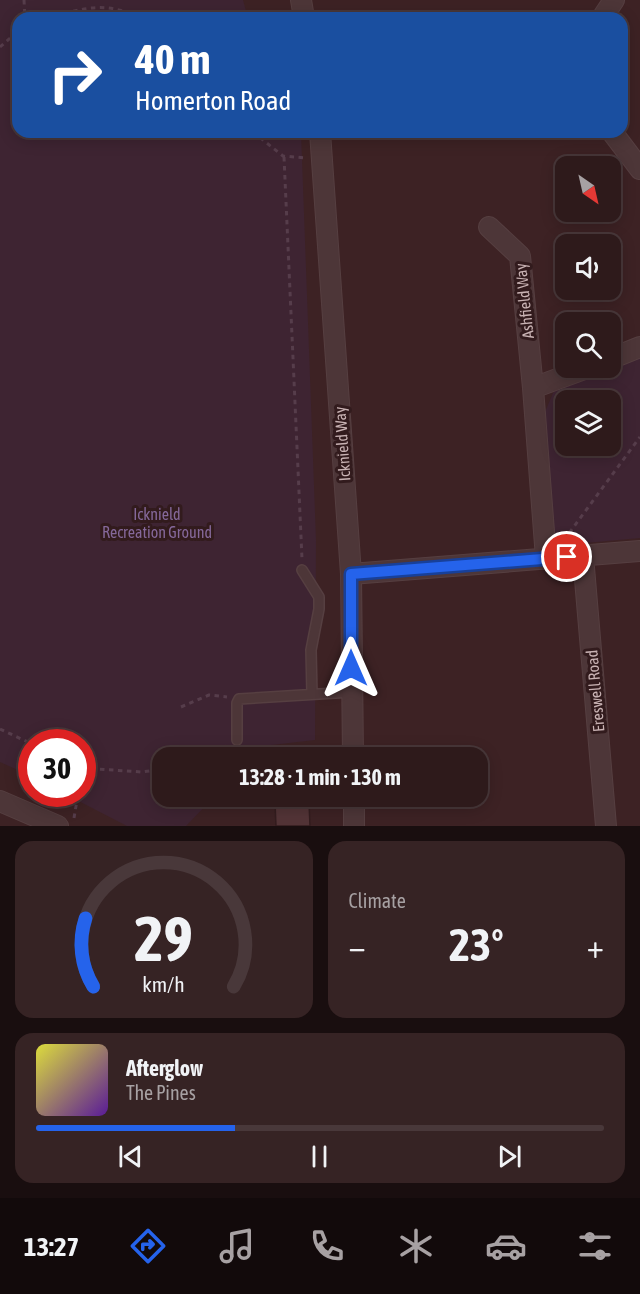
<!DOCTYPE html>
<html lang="en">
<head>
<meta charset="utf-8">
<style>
  body { margin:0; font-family:"Asap Condensed",sans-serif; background:#362324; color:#f1f3f6; height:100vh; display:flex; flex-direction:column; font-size:22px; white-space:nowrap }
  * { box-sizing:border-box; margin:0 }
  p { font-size:20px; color:#a7a1a3 }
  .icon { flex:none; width:33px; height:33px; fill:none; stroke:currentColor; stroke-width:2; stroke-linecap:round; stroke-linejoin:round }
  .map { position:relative; height:826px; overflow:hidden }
  .drawer { display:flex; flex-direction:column; gap:15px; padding:15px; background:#190e0f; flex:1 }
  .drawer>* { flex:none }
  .guide { position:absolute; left:12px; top:12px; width:616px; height:126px; border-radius:18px; box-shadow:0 3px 15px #0003,0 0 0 2px #49383a; background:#1a4fa0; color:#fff; overflow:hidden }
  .needle { width:39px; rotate:146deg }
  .controls { position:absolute; left:555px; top:156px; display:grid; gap:12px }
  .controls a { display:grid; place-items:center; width:66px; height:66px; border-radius:12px; background:#2e1a1b; box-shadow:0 3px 15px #0003,0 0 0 2px #49383a; font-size:30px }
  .speed { position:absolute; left:18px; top:729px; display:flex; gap:12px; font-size:30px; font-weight:700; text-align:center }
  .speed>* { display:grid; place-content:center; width:78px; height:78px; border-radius:50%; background:#2e1a1b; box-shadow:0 3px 15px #0003,0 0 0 2px #49383a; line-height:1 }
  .speed .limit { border:9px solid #d22; background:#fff; color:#111 }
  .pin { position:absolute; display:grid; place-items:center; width:51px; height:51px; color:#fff; margin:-26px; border:3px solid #fff; border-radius:50%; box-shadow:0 2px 6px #0007 }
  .me { position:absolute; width:66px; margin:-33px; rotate:0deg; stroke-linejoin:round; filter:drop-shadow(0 0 4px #0008) }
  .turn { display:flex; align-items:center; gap:21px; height:126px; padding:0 24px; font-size:27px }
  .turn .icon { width:78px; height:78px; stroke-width:2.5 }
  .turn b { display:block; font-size:42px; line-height:51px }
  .big { font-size:45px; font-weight:700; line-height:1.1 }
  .drawer .tile { flex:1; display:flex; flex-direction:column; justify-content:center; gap:9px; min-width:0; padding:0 21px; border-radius:18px; background:#362324 }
  .drawer .dial { align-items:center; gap:0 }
  .dial svg { height:156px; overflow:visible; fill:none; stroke:#49383a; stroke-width:7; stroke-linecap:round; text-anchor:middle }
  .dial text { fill:#f1f3f6; stroke:none }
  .song { display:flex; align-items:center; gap:18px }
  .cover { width:72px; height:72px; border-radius:9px; background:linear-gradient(135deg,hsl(60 70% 55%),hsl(270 70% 35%)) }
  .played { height:6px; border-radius:3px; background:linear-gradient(90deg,#2563eb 35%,#49383a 35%) }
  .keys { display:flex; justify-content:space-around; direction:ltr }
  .heat { display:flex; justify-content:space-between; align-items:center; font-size:33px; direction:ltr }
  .drawer .tiles { flex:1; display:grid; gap:15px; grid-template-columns:1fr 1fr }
  .tile:last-child { grid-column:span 2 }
  .trip { position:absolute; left:152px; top:747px; width:336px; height:60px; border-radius:18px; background:#2e1a1b; box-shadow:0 3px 15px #0003,0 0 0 2px #49383a; font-weight:700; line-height:60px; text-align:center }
  .tabs { display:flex; height:96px; justify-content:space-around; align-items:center; background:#120a0b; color:#a7a1a3 }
  .tabs .icon { width:42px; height:42px }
  .tabs .active { color:#2563eb }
  .tabs b { font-size:27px; color:#f1f3f6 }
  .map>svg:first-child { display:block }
  .green { fill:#3e2432; fill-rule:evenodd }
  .building { fill:#533437; stroke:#341d1f; stroke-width:1.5 }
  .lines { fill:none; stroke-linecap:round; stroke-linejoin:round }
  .service-casing { stroke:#563f41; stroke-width:12 }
  .minor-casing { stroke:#563f41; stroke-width:22 }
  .path { stroke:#563d4b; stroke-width:3; stroke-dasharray:4.5 4.5; stroke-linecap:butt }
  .service { stroke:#4d3638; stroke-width:9 }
  .minor { stroke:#4d3638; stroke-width:20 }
  .route-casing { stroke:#184099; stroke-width:15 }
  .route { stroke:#2563eb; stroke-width:10 }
  .labels { text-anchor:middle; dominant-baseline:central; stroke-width:6; stroke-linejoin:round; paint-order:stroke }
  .street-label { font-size:16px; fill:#c8b2b3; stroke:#321b1d }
  .park-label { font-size:16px; fill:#85689a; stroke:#321b1d }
</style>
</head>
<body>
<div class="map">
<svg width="640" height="826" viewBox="0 0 640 826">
  <rect width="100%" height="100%" fill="#3d2224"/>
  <!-- green -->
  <path class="green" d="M0,0h243l3,11 25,7h-253v114h283l15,408 -1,200 -52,6 -11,11 -90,1v38l52,1 -28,29h-59l-62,-32h17v-52h-50l-1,34 -31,-14z
    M640,355v183l-88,8 -10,-127 14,-33 50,-18h4zM566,400h44v46h-44z"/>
  <!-- building -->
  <path class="building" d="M309,802l1,24h-34l-1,-23z"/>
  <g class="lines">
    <!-- service casing -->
    <g class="service-casing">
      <path id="service" d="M302,570l17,27v12l-8,41 1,44
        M237,740v-37l2,-4 113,-7"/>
    </g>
    <!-- minor casing -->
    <g class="minor-casing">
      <path id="minor" d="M301,0l3,18
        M602,18l12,-18
        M320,132l31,442 2,184
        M612,132l28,37
        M489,227l31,29 13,132 13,170
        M610,359l30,-12
        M533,388l54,-20
        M583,556l23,270
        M351,574l289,-23
        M354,796v30
        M0,801l58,25"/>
    </g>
    <!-- path -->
    <path class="path" d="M24,0l1,18
      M47,18c34,-9 59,-18 92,0
      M0,47l18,-16
      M253,132l30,24 23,2
      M284,157l18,402
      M564,540l76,-103
      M181,707l28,-12 18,2
      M0,729l32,15
      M207,758l19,-12
      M82,768l60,4 20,-3
      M74,818l4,-24"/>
    <!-- service -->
    <use href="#service" class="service"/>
    <!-- minor -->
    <use href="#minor" class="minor"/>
  </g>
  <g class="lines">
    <!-- route casing -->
    <g class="route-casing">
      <path id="route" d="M351,668v-94l216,-17"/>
    </g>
    <!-- route -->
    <use href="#route" class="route"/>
  </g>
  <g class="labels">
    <!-- street labels -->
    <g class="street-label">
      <text transform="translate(524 301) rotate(-96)">Ashfield Way</text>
      <text transform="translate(342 444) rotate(-94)">Icknield Way</text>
      <text transform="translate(595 691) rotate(-95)">Ereswell Road</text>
    </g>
    <!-- park labels -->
    <g class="park-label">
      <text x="157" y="514">Icknield<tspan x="157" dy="18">Recreation Ground</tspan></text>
    </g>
  </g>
</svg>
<div class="controls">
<a><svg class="needle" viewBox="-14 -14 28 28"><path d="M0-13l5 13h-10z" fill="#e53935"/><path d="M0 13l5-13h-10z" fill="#a7a1a3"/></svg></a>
<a><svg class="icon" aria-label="sound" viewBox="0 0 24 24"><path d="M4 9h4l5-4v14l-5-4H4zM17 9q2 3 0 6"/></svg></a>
<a><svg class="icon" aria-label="search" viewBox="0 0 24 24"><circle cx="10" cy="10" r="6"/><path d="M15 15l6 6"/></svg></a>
<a><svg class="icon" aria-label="layers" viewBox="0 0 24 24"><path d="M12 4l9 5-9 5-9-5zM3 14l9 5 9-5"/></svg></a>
</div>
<div class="speed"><div class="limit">30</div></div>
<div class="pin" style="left:567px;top:557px;background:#d93025"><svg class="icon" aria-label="arrive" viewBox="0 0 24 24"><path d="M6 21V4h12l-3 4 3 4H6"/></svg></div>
<svg class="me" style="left:351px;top:668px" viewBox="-20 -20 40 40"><path d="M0-17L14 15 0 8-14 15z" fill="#2563eb" stroke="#fff" stroke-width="4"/></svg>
<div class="trip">13:28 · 1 min · 130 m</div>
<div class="guide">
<div class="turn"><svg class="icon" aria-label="right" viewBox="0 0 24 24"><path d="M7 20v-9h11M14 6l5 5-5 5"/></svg><div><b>40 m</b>Homerton Road</div></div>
</div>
</div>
<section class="drawer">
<div class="tiles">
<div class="tile dial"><svg viewBox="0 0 100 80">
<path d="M14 69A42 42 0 1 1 86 69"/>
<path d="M14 69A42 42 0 0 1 10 34" stroke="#2563eb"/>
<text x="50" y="56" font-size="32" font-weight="700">29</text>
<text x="50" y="72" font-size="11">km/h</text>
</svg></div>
<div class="tile"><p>Climate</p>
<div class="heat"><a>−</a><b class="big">23°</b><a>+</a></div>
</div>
<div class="tile">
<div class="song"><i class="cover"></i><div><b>Afterglow</b><p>The Pines</p></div></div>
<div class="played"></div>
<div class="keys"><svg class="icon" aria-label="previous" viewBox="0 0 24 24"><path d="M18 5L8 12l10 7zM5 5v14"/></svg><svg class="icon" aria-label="pause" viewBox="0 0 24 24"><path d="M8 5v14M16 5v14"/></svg><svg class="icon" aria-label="next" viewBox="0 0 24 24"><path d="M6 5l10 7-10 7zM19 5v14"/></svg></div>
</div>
</div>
</section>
<nav class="tabs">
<b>13:27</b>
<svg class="icon active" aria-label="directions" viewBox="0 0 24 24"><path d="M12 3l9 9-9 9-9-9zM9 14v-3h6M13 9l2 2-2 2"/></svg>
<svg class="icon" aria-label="music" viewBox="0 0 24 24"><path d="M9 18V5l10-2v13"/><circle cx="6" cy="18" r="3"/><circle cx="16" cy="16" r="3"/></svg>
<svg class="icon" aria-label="phone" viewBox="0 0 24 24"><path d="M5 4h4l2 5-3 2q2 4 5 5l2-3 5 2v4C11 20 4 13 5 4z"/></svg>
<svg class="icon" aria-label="climate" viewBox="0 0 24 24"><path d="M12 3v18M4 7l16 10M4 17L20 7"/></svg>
<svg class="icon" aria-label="car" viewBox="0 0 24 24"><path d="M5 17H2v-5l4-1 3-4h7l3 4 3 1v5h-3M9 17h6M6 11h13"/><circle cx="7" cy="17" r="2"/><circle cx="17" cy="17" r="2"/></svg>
<svg class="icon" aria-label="filters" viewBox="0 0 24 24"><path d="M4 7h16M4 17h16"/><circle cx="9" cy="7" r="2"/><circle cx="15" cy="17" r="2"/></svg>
</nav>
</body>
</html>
